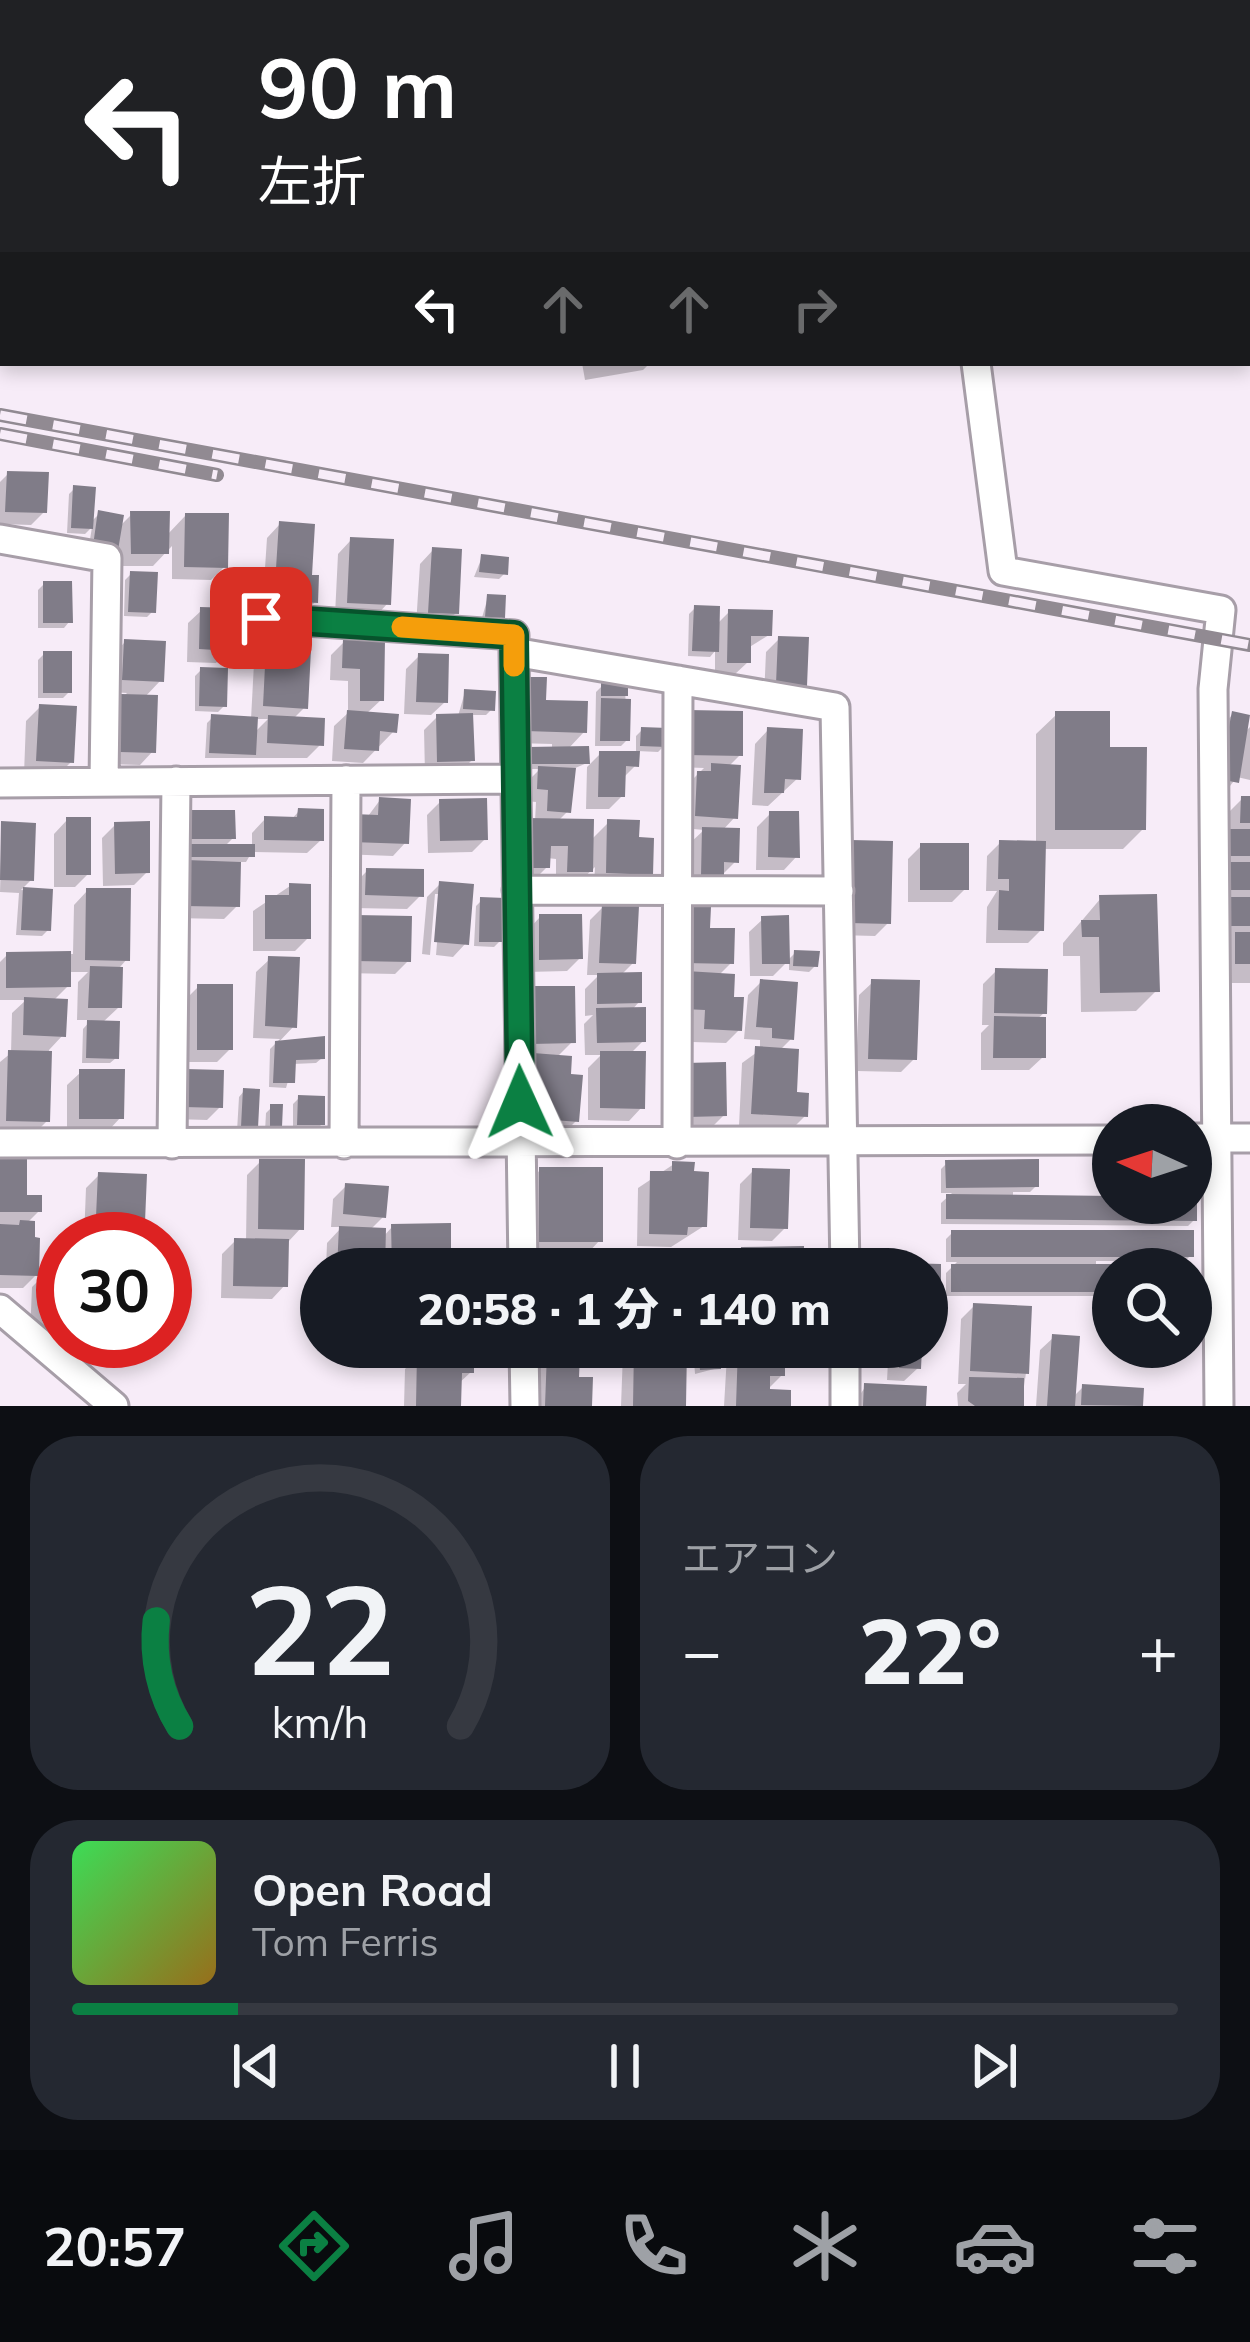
<!DOCTYPE html>
<html lang="ja">
<head>
<meta charset="utf-8">
<style>
  body { margin:0; font-family:Mulish,"Noto Sans JP",sans-serif; background:#242831; color:#f1f3f6; height:100vh; display:flex; flex-direction:column; font-size:45px; white-space:nowrap }
  * { box-sizing:border-box; margin:0 }
  p { font-size:39px; color:#9ea1a6 }
  .icon { flex:none; width:66px; height:66px; fill:none; stroke:currentColor; stroke-width:2; stroke-linecap:round; stroke-linejoin:round }
  .map { position:relative; height:1406px; overflow:hidden }
  .side { display:flex; flex-direction:column; gap:30px; padding:30px; background:#0d0f14; flex:1 }
  .side>* { flex:none }
  .banner { position:absolute; left:0px; top:0px; width:1251px; height:366px; box-shadow:0 6px 18px #0003; background:#202124; color:#fff; overflow:hidden }
  .needle { width:78px; rotate:273deg }
  .fabs { position:absolute; left:1092px; top:1104px; display:grid; gap:24px }
  .fabs a { display:grid; place-items:center; width:120px; height:120px; border-radius:50%; background:#171b24; box-shadow:0 6px 18px #0003; font-size:60px }
  .speed { position:absolute; left:36px; top:1212px; display:flex; gap:24px; font-size:60px; font-weight:700; text-align:center }
  .speed>* { display:grid; place-content:center; width:156px; height:156px; border-radius:50%; background:#171b24; box-shadow:0 6px 18px #0003; line-height:1 }
  .speed .limit { border:18px solid #d22; background:#fff; color:#111 }
  .pin { position:absolute; display:grid; place-items:center; width:102px; height:102px; color:#fff; margin:-51px; border-radius:24px; box-shadow:0 6px 18px #0006 }
  .me { position:absolute; width:132px; margin:-66px; rotate:359deg; stroke-linejoin:round; filter:drop-shadow(0 0 9px #0008) }
  .turn { display:flex; align-items:center; gap:42px; height:252px; padding:0 60px; font-size:54px }
  .turn .icon { width:156px; height:156px; stroke-width:2.5 }
  .turn b { display:block; font-size:84px; line-height:102px }
  .lanes { display:flex; align-items:center; height:114px; padding:0 60px; background:#0003; justify-content:center; gap:60px; direction:ltr }
  .lanes .off { opacity:.35 }
  .big { font-size:90px; font-weight:800; line-height:1.1 }
  .side .card { flex:1; display:flex; flex-direction:column; justify-content:center; gap:18px; min-width:0; padding:0 42px; border-radius:48px; background:#242831 }
  .side .dial { align-items:center; gap:0 }
  .dial svg { height:312px; overflow:visible; fill:none; stroke:#363941; stroke-width:7; stroke-linecap:round; text-anchor:middle }
  .dial text { fill:#f1f3f6; stroke:none }
  .song { display:flex; align-items:center; gap:36px }
  .cover { width:144px; height:144px; border-radius:18px; background:linear-gradient(135deg,hsl(130 70% 55%),hsl(40 70% 35%)) }
  .played { height:12px; border-radius:6px; background:linear-gradient(90deg,#0b8043 15%,#363941 15%) }
  .keys { display:flex; justify-content:space-around; direction:ltr }
  .heat { display:flex; justify-content:space-between; align-items:center; font-size:66px; direction:ltr }
  .side .tiles { flex:1; display:grid; gap:30px; grid-template-columns:1fr 1fr }
  .card:last-child { grid-column:span 2 }
  .trip { position:absolute; left:300px; top:1248px; width:648px; height:120px; border-radius:60px; background:#171b24; box-shadow:0 6px 18px #0003; font-weight:800; line-height:120px; text-align:center }
  .tabs { display:flex; height:192px; justify-content:space-around; align-items:center; background:#090b0e; color:#9ea1a6 }
  .tabs .icon { width:84px; height:84px }
  .tabs .selected { color:#0b8043 }
  .tabs b { font-size:54px; color:#f1f3f6 }
  .map>svg:first-child { display:block }
  .shadow { fill:#0003; fill-rule:evenodd }
  .building { fill:#807c88 }
  .lines { fill:none; stroke-linecap:round; stroke-linejoin:round }
  .street-casing { stroke:#a79ea8; stroke-width:33 }
  .street { stroke:#fff; stroke-width:27 }
  .rail-casing { stroke:#918a92; stroke-width:14 }
  .rail { stroke:#f7ecf8; stroke-width:9; stroke-dasharray:27; stroke-linecap:butt }
  .route-casing { stroke:#07532c; stroke-width:30 }
  .route { stroke:#0b8043; stroke-width:21 }
  .slow { stroke:#f59e0b; stroke-width:21 }
</style>
</head>
<body>
<div class="map">
<svg width="1250" height="1406" viewBox="0 0 1250 1406">
  <rect width="100%" height="100%" fill="#f7ecf8"/>
  <!-- shadow -->
  <path class="shadow" d="M140,0h48l1,3h-47z
    M582,363h68l-7,7 -58,10z
    M8,474l36,38 -13,13 -31,-1v-42z
    M75,488l16,34 8,-8 20,13 13,-13 35,21 19,-20 39,51 -14,14 -39,-1v-33l-19,20h-35v-20l-30,6 4,-25 -7,7 -18,-1 2,-39z
    M280,524l29,54 6,24 -13,13 -40,-2 5,-75z
    M351,540l37,63 -13,14 -40,-2 3,-61z
    M433,550l23,63 -14,13 -26,-1 4,-61z
    M482,557l23,16 -6,6 -25,-2z
    M131,574l22,37 -6,6 -23,-1 1,-36z
    M44,584l25,38 -5,6h-26v-38z
    M488,597l14,19 -6,6 -15,-1z
    M695,608l22,16 12,-12 40,23 -21,13v14l-14,13h-19v-24l-5,6 -22,-1 1,-42z
    M202,610l27,39 -13,14 -29,-1 1,-39z
    M779,639l25,45 -13,14 -27,-1 2,-45z
    M125,642l36,38 -17,18 9,53 -13,14 -32,-1 1,-53 18,-18 -17,-1 2,-36z
    M344,642l37,58 -15,14 28,17 -31,32 -31,-2 2,-35 14,-13v-32l-18,-1 1,-25z
    M268,649l37,58 -12,12 28,25 -14,14h-102l2,-35 6,-6 38,2 3,-56zM255,719h13l-14,14z
    M44,654l25,38 -6,6h-25v-38z
    M419,656l26,46 -14,13 -27,-1 2,-45z
    M201,670l23,36 -6,6 -23,-1v-35z
    M602,686h23l2,54 -6,6h-26l1,-54z
    M465,692l27,17 -6,6h-16l2,45 -13,13 -34,1 -1,-44 13,-13 21,-1z
    M542,703l42,29 -17,18 20,13 -14,6 -5,42 -10,10 33,19 18,-18 27,18 14,33 -13,14 -43,-2 1,-18 -18,17h-21v-25l-9,-1v9l-13,13h-21l22,-59 1,-19 -11,-1 1,-18 14,-14h-18v-13l30,-6v-6l-38,-1z
    M40,707l31,55 -13,13 -34,-1 2,-53z
    M1057,714l50,36 36,79 -20,20h-80l-2,81 -13,13h-42l1,-36 10,-16h-11l1,-35 13,-13 36,1v-110z
    M1233,714l12,18 5,-5v53l-13,-3 -14,18 -3,-67z
    M676,727l64,28 -12,12 7,50 -13,14 14,30 -28,28 -19,-1 1,-45 14,-13 -21,-2 2,-41 19,-19 -29,-1z
    M642,730l22,16 -6,6 -21,-1 -1,14 -14,14v17l-13,13h-23l1,-42 13,-13h36v-18z
    M768,730l30,48 -30,28 -16,-1 3,-61z
    M1242,799h8v184h-34l6,-164z
    M380,800l26,42 -13,14 -53,-2z
    M440,802l45,37 -13,13 -44,1 -1,-38z
    M299,811l22,29 -14,13 -55,-1 -6,10h-8l-1,44 -13,13 -51,-1 5,-57 12,-48 43,25 -9,9h28v-14l13,-14 26,1z
    M770,814l27,42 -13,14h-28l1,-43z
    M67,820l21,54 -13,13h-21v-53z
    M2,825l29,55 -10,10 29,2 -2,38 -6,6 -26,-1 3,-42 -19,-1z
    M115,825l32,47 -13,13 -31,1 -1,-48z
    M921,846l45,42 -14,14h-44v-43z
    M838,857l50,66 -13,13 -38,-1z
    M367,871l54,24 -14,14 -54,-1 1,-24z
    M440,884l26,59 -13,14 -17,-2 5,-61h-6l-5,61 -8,-1 5,-57z
    M290,886l18,52 -13,13h-42v-40z
    M87,891l40,68 -7,8 -1,40 -17,16 14,35 -6,5h-28l1,-34 8,-9h-14l1,-38 10,-10h-20v14l-15,15 10,34 -14,15 -2,71 -13,13h-34v-72l11,-9 1,-40 14,-13h-26v-38l7,-7 66,-1 1,-49z
    M1101,898l55,93 -20,20 -55,1 -1,-56h-17v-13z
    M482,900l18,41 -6,6 -20,-1 2,-40z
    M603,907l30,56 -13,13 19,26 -8,9 12,30 -13,13 12,53 -13,14 -41,-1v-52l13,-13h-16l-1,-31 9,-9 -8,1v-27l14,-14h-12l3,-55z
    M540,917l40,41 -13,13 -40,1v-41z
    M763,919l24,42 8,-8 20,13 -6,6 -20,-2v-10l-16,16h-23l-1,-44z
    M674,923l33,8 24,32 -13,13 21,54 -13,13 -34,-1 1,-20 -20,-1z
    M343,932l65,29 -13,13 -52,-1z
    M270,959l24,67 -17,18 45,14 -6,5 -23,1 -7,24 -17,-1 1,-38 10,-10 -27,-1 3,-66z
    M996,971l48,42 -8,7 7,37 -14,13h-48v-37l8,-8h-7l1,-41z
    M761,982l30,57 -12,12 26,65 -13,13 -53,-3 3,-63 18,-13v-10l-16,-1 4,-44z
    M873,982l41,77 -13,13 -45,-1 3,-76z
    M198,987l32,62 -13,13h-32v-62z
    M518,1003l55,38 -17,17 20,63 -13,13 -47,-4z
    M81,1072l40,45 -13,14h-41v-46z
    M673,1079l51,36 -13,13 -36,1z
    M174,1086l46,21 -13,13 -34,-1z
    M244,1091l11,35 -6,6 -12,-1 2,-34z
    M299,1098l23,26 -6,6h-23v-26z
    M272,1107l7,19 -14,5 1,-18z
    M0,1161l39,50 -14,14 11,50 -13,13h-23z
    M260,1162l41,66 -13,14 -3,43 -13,14 -51,-1 1,-44 13,-13h11l1,-66z
    M947,1163l89,23 -6,6h-17v6l178,2 3,20 -6,6 -247,-2v-21l11,-10h-11v-24z
    M674,1164l30,62 -33,21 -34,-1 1,-58z
    M540,1170l60,70 -13,14h-60v-70z
    M753,1171l32,57 -13,13 -34,-1 2,-56z
    M99,1175l43,46 -17,18h-41l2,-51z
    M346,1186l37,31 -14,14 14,6 9,-10 56,42h-122l1,-26 15,-16h-11l2,-28z
    M952,1233l239,22 -6,6h-89v6l93,2h-76v27h-167v-23l11,-11h-11v-23z
    M742,1250l59,19h-72z
    M45,1274l18,1v60l-33,-1 2,-47z
    M974,1306l52,67 -5,33h-63l-1,-13 9,-9h-8l3,-65z
    M1054,1337l18,61 11,-11 58,4 -1,15h-104l4,-56z
    M627,1347h57l-1,59h-62l2,-54z
    M717,1347l1,21 -23,6 -2,-26z
    M735,1347h35l-1,19 13,9 -17,17 23,14h-64l3,-51z
    M861,1347h58l-1,21 -14,13 -17,-1 1,-18 -27,-1z
    M549,1355l27,24 13,27h-55l1,-38z
    M418,1356l53,16 -13,12v22h-54l1,-37z
    M866,1386l57,20h-71z"/>
  <!-- building -->
  <path class="building" d="M7,471l42,1 -2,41 -42,-1z
    M73,485l23,2 -3,42 -22,-1z
    M98,510l26,5 -6,35 -25,-4z
    M130,511h40l-1,43h-38z
    M185,513h44l-1,55 -44,-1z
    M279,521l36,3 -3,51h7l-1,28 -44,-3z
    M350,537l44,2 -3,66 -44,-2z
    M432,547l30,2 -3,65 -31,-1z
    M481,554l28,3 -1,18 -29,-3z
    M130,571l28,1 -2,41 -28,-1z
    M43,581h29l1,42h-30z
    M487,594l19,1 -1,23 -20,-1z
    M694,605l26,1 -1,46 -27,-1z
    M200,607l33,1 -1,43 -33,-2z
    M728,609l45,1 -1,26h-21v27h-24z
    M778,636l31,1 -2,49 -31,-2z
    M124,639l42,2 -2,41 -42,-2z
    M343,639l42,1 -1,61h-24v-32l-18,-1z
    M266,646l45,3 -3,60 -45,-3z
    M43,651h29v42h-29z
    M418,653l31,1 -1,49 -32,-1z
    M200,667l28,1 -1,39 -28,-1z
    M528,677h19l-1,23 42,1 -1,32 -61,-2z
    M601,683h27v13h-27z
    M464,689l32,2 -1,20 -32,-2z
    M121,694l37,1 -2,58 -36,-1z
    M601,698l30,1 -1,42h-30z
    M39,704l38,2 -3,57 -38,-2z
    M347,710l52,4 -2,19 -17,-2 -1,20 -35,-2z
    M688,710l55,1v45l-56,-1z
    M1055,711h55v36h37l-1,83h-91z
    M1232,711l18,4 -11,68 -20,-4z
    M473,713l2,48 -38,1 -1,-48z
    M211,714l47,3 -2,38 -47,-2z
    M268,715l57,3 -1,28 -57,-3z
    M641,727l27,1 -1,19 -27,-1z
    M767,727l36,2 -2,51 -16,-1 -1,14h-20z
    M589,746l1,18h-64l1,-17z
    M599,751h41l-1,16 -13,-1 -1,31h-27z
    M711,763l30,2 -3,54 -43,-3 2,-45h14z
    M538,766l38,2 -5,45 -24,-2 1,-21 -11,-1z
    M1241,796h9v27h-10z
    M379,797l32,2 -2,45 -57,-2 1,-28 25,1z
    M487,798l1,42 -48,1 -1,-42z
    M298,808l26,1v32l-60,-1v-24l33,1z
    M189,810h46l1,29h-47z
    M769,811h30l1,47 -32,-1z
    M66,817h25v58h-25z
    M526,818l68,1 -1,53h-26l1,-26h-17l-1,22h-25z
    M607,819l33,1 -1,17 15,1 -1,37 -47,-2z
    M1,821l35,2 -2,58 -34,-1z
    M150,821v52l-35,1 -1,-52z
    M702,827l38,1 -1,35 -15,-1v15l-23,-1z
    M1226,829h24v27h-23z
    M851,840l42,1 -2,83 -42,-1z
    M999,840l47,1 -2,90 -46,-1 1,-40 10,1v-12h-11z
    M920,843h49v47h-49z
    M182,844h73v13h-73z
    M186,860l55,2 -1,45 -55,-1z
    M1228,862h22v28h-23z
    M366,868l58,1v28l-59,-2z
    M439,881l35,3 -5,61 -35,-3z
    M289,883l22,1v55h-46v-44h24z
    M23,887l30,2 -2,42 -30,-1z
    M86,888h45l-1,73 -45,-1z
    M1157,894l3,98 -60,1 -1,-56h-17l-1,-17h19l-1,-25z
    M480,897l25,1 -2,44h-24z
    M1227,897h23v29h-22z
    M602,904l37,2 -3,58 -37,-1z
    M686,907h25l-1,21h25l-1,36 -49,-1z
    M539,914h43l1,45 -44,1z
    M355,915l57,1 -1,46 -56,-1z
    M789,915l1,49h-28l-1,-48z
    M1235,932h15v32h-15z
    M794,950l26,1 -2,16 -25,-1z
    M71,951v36l-65,1v-36z
    M268,956l32,1 -3,71 -32,-2z
    M90,966l33,1 -1,41h-34z
    M995,968l53,1 -1,45 -53,-1z
    M686,971l49,3 -1,23h10l-2,34 -38,-2 1,-19 -21,-1z
    M642,972v31l-45,1v-31z
    M760,979l38,3 -4,58 -22,-2v-10l-16,-1z
    M871,979l49,1 -3,80 -49,-1z
    M197,984h36v66h-36z
    M530,986h45l1,57 -45,1z
    M24,997l44,2 -2,38 -43,-2z
    M646,1007v35l-49,1 -1,-35z
    M994,1016l52,1v41h-53z
    M87,1020l33,1 -1,38 -33,-1z
    M325,1036v23l-29,1 -1,23h-22l2,-42z
    M755,1046l44,3 -2,43 12,1 -1,24 -57,-3z
    M8,1050l44,1 -2,71 -44,-1z
    M600,1051h46l-1,58 -45,-1z
    M533,1053l39,3 -1,18 12,1 -4,47 -51,-4z
    M726,1062l1,54 -40,1 -2,-54z
    M79,1069h46l-1,50h-45z
    M186,1069l38,1 -1,38 -39,-1z
    M243,1088l17,1 -2,39 -17,-1z
    M298,1095l27,1v29h-28z
    M270,1104h13l-1,23h-12z
    M0,1158l27,1v36h15v17h-42z
    M259,1159h46l-1,71 -46,-1z
    M1039,1159v28l-93,1 -1,-28z
    M672,1161l23,1 -1,9 15,1 -2,55h-19l-1,8 -38,-1 1,-63h22z
    M539,1167h64v75h-64z
    M752,1168l38,1 -2,60 -38,-1z
    M98,1172l49,2 -2,48 -16,-1 -1,18h-33z
    M345,1183l44,3 -3,32 -43,-4z
    M946,1194l167,2v7h78v-6h6v24l-251,-2z
    M20,1220l15,1v16l5,1 -1,38 -39,-1v-51l19,1z
    M451,1223v46h-59l-1,-45z
    M339,1226l47,2 -1,41h-48z
    M951,1230h243v27h-243z
    M234,1238l55,1 -1,48 -55,-1z
    M804,1246v23h-63v-22z
    M635,1261h55v8h-55z
    M862,1262l79,2v32l-14,-1v-26h-65z
    M951,1264h241v5h-79v23h-162z
    M44,1271l19,1v51l-21,-2z
    M165,1281l9,1 -3,49h-6z
    M973,1303l59,3 -3,68 -59,-3z
    M1052,1334l28,2 -5,70h-28z
    M634,1347h53l-1,59h-53z
    M698,1347h22l1,22 -21,1z
    M738,1347h35l-1,16 13,1v12h-15v13l21,1v16h-55z
    M900,1347h22l-1,22 -22,-1z
    M547,1352l33,1 -1,24h14l-1,29h-47z
    M417,1353l57,1v19h-12l-1,33h-45z
    M969,1377l55,1v28h-49l-7,-5z
    M864,1383l63,3 -1,20h-63z
    M1082,1384l62,4 -1,18 -62,-1z"/>
  <g class="lines">
    <!-- street casing -->
    <g class="street-casing">
      <path id="street" d="M244,0l1,3
        M927,0l1,3
        M1248,112h2
        M0,153l3,1
        M976,363l27,208 218,39 -8,79 6,717
        M0,539l107,19 -3,224
        M261,618l253,17v17
        M0,783l515,-4
        M517,890l322,1
        M1191,1138h59
        M0,1143l1113,-3
        M172,1144l4,-363
        M344,1144l2,-364
        M677,1144l1,-464
        M523,1269l-9,-617 321,55 10,562
        M0,1309l114,97
        M524,1347l1,59
        M845,1347v59"/>
    </g>
    <!-- street -->
    <use href="#street" class="street"/>
    <!-- rail casing -->
    <g class="rail-casing">
      <path id="rail" d="M0,415l1250,230
        M0,434l217,41"/>
    </g>
    <!-- rail -->
    <use href="#rail" class="rail"/>
  </g>
  <g class="lines">
    <!-- route casing -->
    <g class="route-casing">
      <path id="route" d="M261,618l253,17 6,467"/>
    </g>
    <!-- route -->
    <use href="#route" class="route"/>
    <!-- slow -->
    <path class="slow" d="M402,627l112,8v31"/>
  </g>
</svg>
<div class="fabs">
<a><svg class="needle" viewBox="-14 -14 28 28"><path d="M0-13l5 13h-10z" fill="#e53935"/><path d="M0 13l5-13h-10z" fill="#9ea1a6"/></svg></a>
<a><svg class="icon" aria-label="search" viewBox="0 0 24 24"><circle cx="10" cy="10" r="6"/><path d="M15 15l6 6"/></svg></a>
</div>
<div class="speed"><div class="limit">30</div></div>
<div class="pin" style="left:261px;top:618px;background:#d93025"><svg class="icon" aria-label="arrive" viewBox="0 0 24 24"><path d="M6 21V4h12l-3 4 3 4H6"/></svg></div>
<svg class="me" style="left:520px;top:1102px" viewBox="-20 -20 40 40"><path d="M0-17L14 15 0 8-14 15z" fill="#0b8043" stroke="#fff" stroke-width="4"/></svg>
<div class="trip">20:58 · 1 分 · 140 m</div>
<div class="banner">
<div class="turn"><svg class="icon" aria-label="left" viewBox="0 0 24 24"><path d="M17 20v-9H6M10 6l-5 5 5 5"/></svg><div><b>90 m</b>左折</div></div>
<div class="lanes"><svg class="icon" aria-label="left" viewBox="0 0 24 24"><path d="M17 20v-9H6M10 6l-5 5 5 5"/></svg><svg class="icon off" aria-label="ahead" viewBox="0 0 24 24"><path d="M12 20V5M6 11l6-6 6 6"/></svg><svg class="icon off" aria-label="ahead" viewBox="0 0 24 24"><path d="M12 20V5M6 11l6-6 6 6"/></svg><svg class="icon off" aria-label="right" viewBox="0 0 24 24"><path d="M7 20v-9h11M14 6l5 5-5 5"/></svg></div>
</div>
</div>
<section class="side">
<div class="tiles">
<div class="card dial"><svg viewBox="0 0 100 80">
<path d="M14 69A42 42 0 1 1 86 69"/>
<path d="M14 69A42 42 0 0 1 8 42" stroke="#0b8043"/>
<text x="50" y="56" font-size="32" font-weight="700">22</text>
<text x="50" y="72" font-size="11">km/h</text>
</svg></div>
<div class="card"><p>エアコン</p>
<div class="heat"><a>−</a><b class="big">22°</b><a>+</a></div>
</div>
<div class="card">
<div class="song"><i class="cover"></i><div><b>Open Road</b><p>Tom Ferris</p></div></div>
<div class="played"></div>
<div class="keys"><svg class="icon" aria-label="previous" viewBox="0 0 24 24"><path d="M18 5L8 12l10 7zM5 5v14"/></svg><svg class="icon" aria-label="pause" viewBox="0 0 24 24"><path d="M8 5v14M16 5v14"/></svg><svg class="icon" aria-label="next" viewBox="0 0 24 24"><path d="M6 5l10 7-10 7zM19 5v14"/></svg></div>
</div>
</div>
</section>
<nav class="tabs">
<b>20:57</b>
<svg class="icon selected" aria-label="directions" viewBox="0 0 24 24"><path d="M12 3l9 9-9 9-9-9zM9 14v-3h6M13 9l2 2-2 2"/></svg>
<svg class="icon" aria-label="music" viewBox="0 0 24 24"><path d="M9 18V5l10-2v13"/><circle cx="6" cy="18" r="3"/><circle cx="16" cy="16" r="3"/></svg>
<svg class="icon" aria-label="phone" viewBox="0 0 24 24"><path d="M5 4h4l2 5-3 2q2 4 5 5l2-3 5 2v4C11 20 4 13 5 4z"/></svg>
<svg class="icon" aria-label="climate" viewBox="0 0 24 24"><path d="M12 3v18M4 7l16 10M4 17L20 7"/></svg>
<svg class="icon" aria-label="car" viewBox="0 0 24 24"><path d="M5 17H2v-5l4-1 3-4h7l3 4 3 1v5h-3M9 17h6M6 11h13"/><circle cx="7" cy="17" r="2"/><circle cx="17" cy="17" r="2"/></svg>
<svg class="icon" aria-label="filters" viewBox="0 0 24 24"><path d="M4 7h16M4 17h16"/><circle cx="9" cy="7" r="2"/><circle cx="15" cy="17" r="2"/></svg>
</nav>
</body>
</html>
